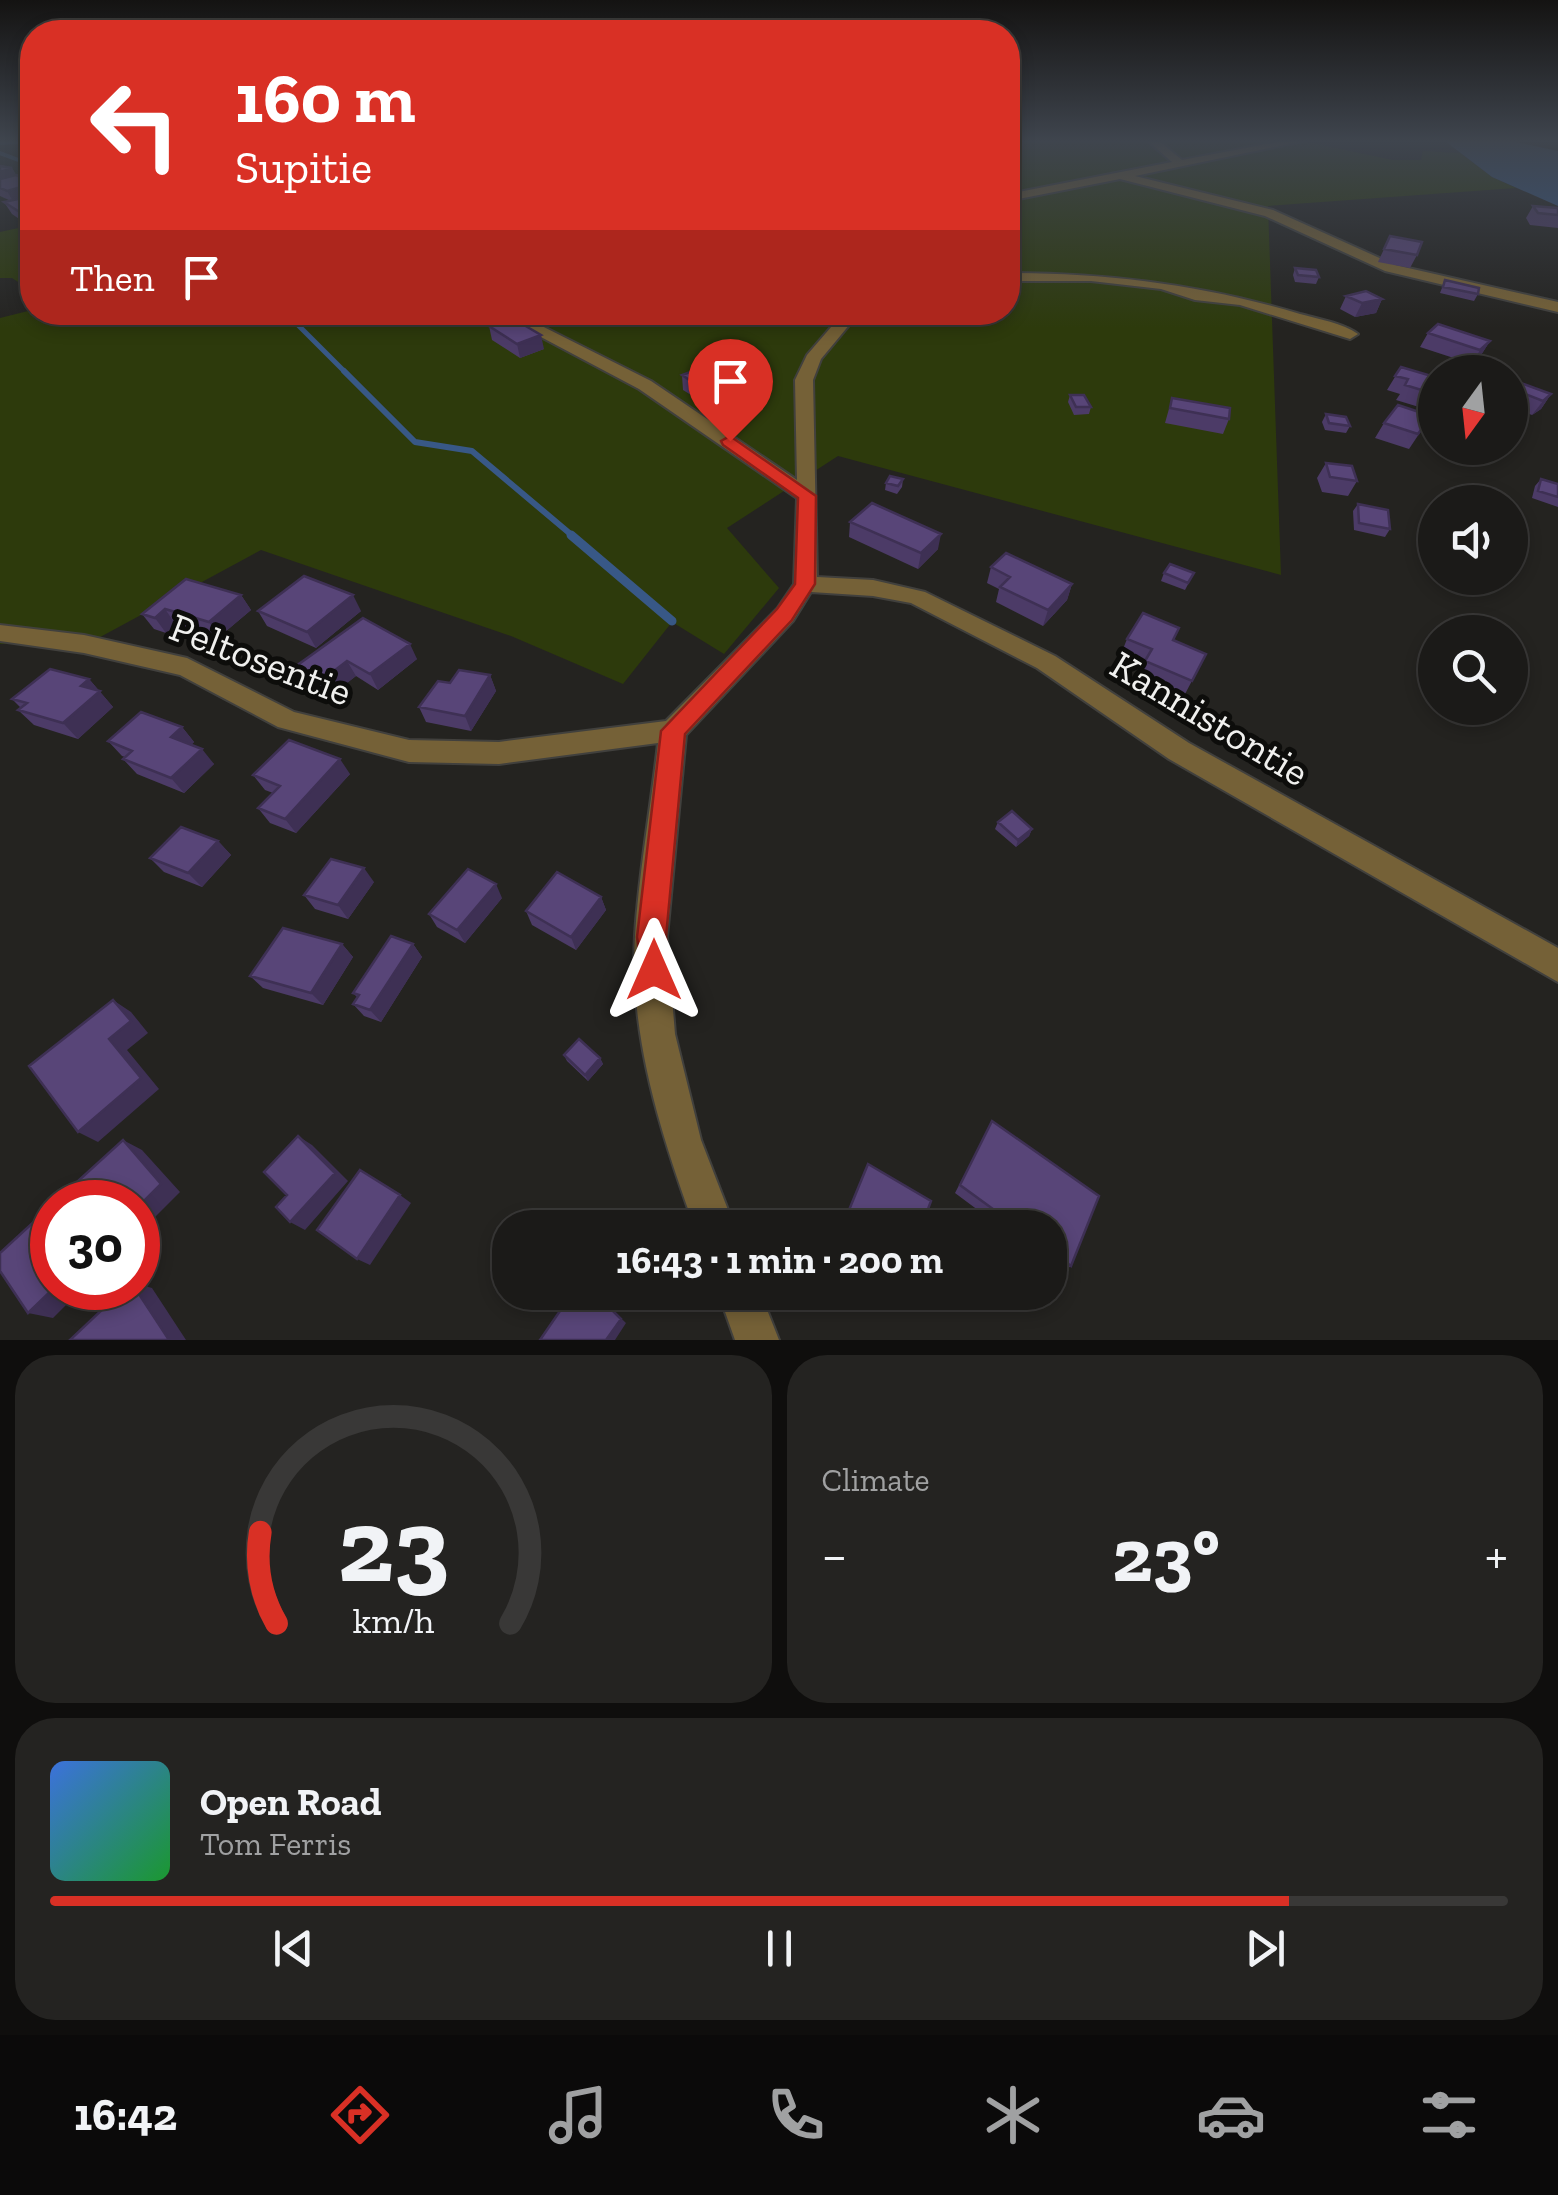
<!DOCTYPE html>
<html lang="en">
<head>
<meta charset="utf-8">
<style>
  body { margin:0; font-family:"Zilla Slab",serif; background:#242321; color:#f1f3f6; height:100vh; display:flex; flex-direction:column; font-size:38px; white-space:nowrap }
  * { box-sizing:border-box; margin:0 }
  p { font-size:32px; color:#a0a1a2 }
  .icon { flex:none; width:55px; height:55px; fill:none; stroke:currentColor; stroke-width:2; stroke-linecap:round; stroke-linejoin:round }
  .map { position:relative; height:1340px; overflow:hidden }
  .details { display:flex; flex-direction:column; gap:15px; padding:15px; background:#0f0e0d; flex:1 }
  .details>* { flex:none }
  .guide { position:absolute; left:20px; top:20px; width:1000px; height:305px; border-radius:40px; box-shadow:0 5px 15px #0003,0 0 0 2px #393837; background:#d93025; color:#fff; overflow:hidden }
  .needle { width:65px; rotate:195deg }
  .fabs { position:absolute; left:1418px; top:355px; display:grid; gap:20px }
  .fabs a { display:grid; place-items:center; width:110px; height:110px; border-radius:50%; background:#1b1a18; box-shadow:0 5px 15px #0003,0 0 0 2px #393837; font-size:50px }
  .speed { position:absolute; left:30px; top:1180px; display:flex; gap:20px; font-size:50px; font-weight:700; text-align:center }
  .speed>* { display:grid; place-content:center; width:130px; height:130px; border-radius:50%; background:#1b1a18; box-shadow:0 5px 15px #0003,0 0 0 2px #393837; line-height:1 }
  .speed .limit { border:15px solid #d22; background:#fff; color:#111 }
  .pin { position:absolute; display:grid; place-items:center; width:85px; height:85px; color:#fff; margin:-102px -42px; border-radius:50% 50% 50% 0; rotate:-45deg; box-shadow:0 0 10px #0007 }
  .pin .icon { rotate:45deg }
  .me { position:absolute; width:110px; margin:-55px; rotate:0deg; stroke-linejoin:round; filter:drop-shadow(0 0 8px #0008) }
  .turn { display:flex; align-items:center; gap:35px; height:210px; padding:0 50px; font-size:45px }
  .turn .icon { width:130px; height:130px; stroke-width:2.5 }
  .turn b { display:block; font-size:70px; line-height:85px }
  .then { display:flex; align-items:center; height:95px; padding:0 50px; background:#0003; gap:20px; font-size:38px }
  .big { font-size:75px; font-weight:700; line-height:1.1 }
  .details .widget { flex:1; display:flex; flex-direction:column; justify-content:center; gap:15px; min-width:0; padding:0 35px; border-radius:40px; background:#242321 }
  .details .dial { align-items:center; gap:0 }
  .dial svg { height:260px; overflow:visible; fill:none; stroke:#393837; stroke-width:7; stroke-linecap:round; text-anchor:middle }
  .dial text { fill:#f1f3f6; stroke:none }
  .song { display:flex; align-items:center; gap:30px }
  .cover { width:120px; height:120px; border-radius:15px; background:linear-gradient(135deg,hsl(220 70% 55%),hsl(130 70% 35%)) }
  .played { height:10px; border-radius:5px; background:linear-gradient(90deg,#d93025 85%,#393837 85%) }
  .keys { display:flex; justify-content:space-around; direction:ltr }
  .heat { display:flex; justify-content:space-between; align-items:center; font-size:55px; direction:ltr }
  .details .tiles { flex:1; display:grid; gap:15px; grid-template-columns:1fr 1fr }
  .widget:last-child { grid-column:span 2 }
  .trip { position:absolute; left:492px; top:1210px; width:575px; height:100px; border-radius:40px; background:#1b1a18; box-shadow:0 5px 15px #0003,0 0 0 2px #393837; font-weight:700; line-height:100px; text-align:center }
  .tabs { display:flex; height:160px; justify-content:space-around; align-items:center; background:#0b0a0a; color:#a0a1a2 }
  .tabs .icon { width:70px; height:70px }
  .tabs .active { color:#d93025 }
  .tabs b { font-size:45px; color:#f1f3f6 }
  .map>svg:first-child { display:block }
  .green { fill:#2d3a0c }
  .water { fill:#385886 }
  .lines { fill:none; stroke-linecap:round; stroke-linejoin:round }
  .stream-far3 { stroke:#385886; stroke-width:4 }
  .stream-far2 { stroke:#385886; stroke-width:5 }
  .stream-far1 { stroke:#385886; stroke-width:6 }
  .stream { stroke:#385886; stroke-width:9 }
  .minor-casing { stroke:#41403d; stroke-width:4 }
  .path { stroke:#747370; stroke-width:2.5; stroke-dasharray:5 2.5; stroke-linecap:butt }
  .minor { fill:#756137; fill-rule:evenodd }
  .wall { fill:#4c3b67 }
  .shaded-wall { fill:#3e3054 }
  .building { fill:#584578; stroke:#3e3054; stroke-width:2.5 }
  .route { fill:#d93025; stroke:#8d1f18; stroke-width:2.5 }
  .labels { text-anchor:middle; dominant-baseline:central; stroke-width:10; stroke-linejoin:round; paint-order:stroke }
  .street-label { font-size:40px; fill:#f0f0ee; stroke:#0d0d0b }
</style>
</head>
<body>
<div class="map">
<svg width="1558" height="1340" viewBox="0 0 1558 1340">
  <rect width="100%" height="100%" fill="#242320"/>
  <!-- green -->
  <path class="green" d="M1008,141h294l91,19h28l2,-9 37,2 32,24 24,11 -248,18 13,369 -443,-119 -111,72 52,60 -55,66 -52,-32 -49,62 -112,-48 -250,-86 -170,92 -91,2v-326l32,-8 976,2z
    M32,225v66l-20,-13h-12v-46z"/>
  <!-- water -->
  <path class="water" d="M1445,141h66l47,10v55l-66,-29z"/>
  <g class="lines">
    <!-- stream-far3 -->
    <path class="stream-far3" d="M0,143l30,-2
      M0,153l32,12"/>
    <!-- stream-far2 -->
    <path class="stream-far2" d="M285,312l62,62"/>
    <!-- stream-far1 -->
    <path class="stream-far1" d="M344,371l71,71 57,9 102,86"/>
    <!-- stream -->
    <path class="stream" d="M571,535l101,86"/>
    <!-- minor casing -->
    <g class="minor-casing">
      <path id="minor" d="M1148,141h11l23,19 101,-19h20l-168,35 138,34 122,55 163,37v10l-173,-41 -120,-55 -145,-37 -112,22v-7l164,-32z
        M1008,273c100,0 196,12 292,41 18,5 43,9 58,20l-8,5 -110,-34 -45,-5 -34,-11 -70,-8h-83z
        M494,312h20l137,69 146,99 -2,-100 12,-25 37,-43h16l-39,47 -8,21 4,197 56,3 52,12 130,64 134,87 369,205v34l-389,-223 -132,-91 -126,-65 -38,-7 -62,-4 -18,29 -107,114 -19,202 8,97 26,106 34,88h-40c-34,-93 -66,-193 -60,-293 4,-64 16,-128 23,-192l-159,21 -90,-2 -131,-35 -98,-52 -96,-22 -84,-12v-16l84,10 103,23 107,54 115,28 90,2 167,-21 111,-112 17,-25 3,-86 -158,-109z
        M718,1292h42l19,48h-44z"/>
    </g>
    <!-- path -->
    <path class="path" d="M0,141h10
      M19,141l13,3"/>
    <!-- minor -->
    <use href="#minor" class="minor"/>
  </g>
  <!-- wall -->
  <path class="wall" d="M0,166l12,2 4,7 9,48 -13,-9 -8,-12 7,-1 -11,-5z
    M1533,206l25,2v20l-28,-3 -4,-7z
    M1390,236l27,19 -7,13 -32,-6z
    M1295,268l24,9 -3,7 -21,-2 -2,-7z
    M1445,280l33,14 -4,7 -34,-8z
    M1346,296l36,3 -6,14 -21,4 -15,-8z
    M489,326l55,23 -24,9 -28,-18z
    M1428,333l62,8 -9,14 -9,9 -52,-17z
    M1401,367l34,12 -16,28 -23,-7 4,-6 -13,-4z
    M761,369v14l-54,22 -24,-15 -1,-15 36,-5z
    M1510,379l41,15 -10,15 -9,6 -22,-8z
    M1070,395l21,12 -2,7 -15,1 -6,-13z
    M1172,398l57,21 -6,15 -58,-11z
    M1326,414l24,12 -4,7 -21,-3 -3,-8z
    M1431,416l-22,33 -34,-11 9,-15z
    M1326,463l31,18 -9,15 -26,-4 -5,-14z
    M903,479l-1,8 -5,7 -12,-4 1,-7z
    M1541,479l17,5v23l-26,-9 3,-12z
    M1358,504l32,25 -5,8 -31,-7 -1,-19z
    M850,522l88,27 -20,20 -69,-32z
    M991,567l81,17 -5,16 -24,26 -47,-24 3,-13 -12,-6z
    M1164,573h30l-9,17 -24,-9z
    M241,595l10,15 -32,27 -43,-12 -10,8 -12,-4 -12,-15z
    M258,611h103l-45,37 -49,-22z
    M363,618l54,41 -39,31 -22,-14 -30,23 -24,-15 -10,-15z
    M1179,628l-6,12 33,14 -22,42 -46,-20 6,-12 -23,-10 6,-15z
    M490,675l6,16 -25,40 -45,-9 -7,-15 31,-24z
    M89,679l24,28 -35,32 -44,-14 -16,-15 3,-2 -9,-9z
    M182,727l12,15 -3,3 23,19 -30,29 -47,-19 -14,-15 2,-2 -3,-1 -14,-15z
    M350,774l-54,59 -26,-10 -12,-15 15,-15 -8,-3 -12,-15z
    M998,822l34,7 -3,7 -13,11 -21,-18z
    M218,841l13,14 -29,32 -38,-15 -14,-14z
    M374,882l-26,37 -33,-10 -11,-14z
    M601,897l5,13 -30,40 -44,-25 -6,-14z
    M502,898l-37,45 -28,-16 -8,-13z
    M342,944l11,13 -30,48 -60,-17 -13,-12z
    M413,944l9,13 -41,65 -17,-6 -11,-12 4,-7 -4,-4z
    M564,1055l36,3 3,6 -15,17 -21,-20z
    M992,1121l79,145 -9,6 -12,-9v-35h-48l-47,-35z
    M849,1210l72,18h-57l-17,-10z"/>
  <!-- shaded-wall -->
  <path class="shaded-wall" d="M12,168l7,12 -19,6v-14z
    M32,184v14l-18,5 -7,-12z
    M32,207v14l-7,2 -7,-12z
    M1382,299l-6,14 -21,4 7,-14z
    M541,335l3,14 -24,9 -3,-14z
    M1490,341l-9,14 -9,9 8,-14z
    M761,369v14l-54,22 -1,-14z
    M1551,394l-10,15 -9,6 11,-14z
    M941,534l-3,15 -20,20 3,-16z
    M1072,584l-5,16 -24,26 5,-16z
    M241,595l10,15 -32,27 -10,-15z
    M353,595l8,16 -45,37 -9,-16z
    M165,609l11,16 -10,8 -11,-15z
    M410,644l7,15 -39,31 -8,-16z
    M347,661l9,15 -30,23 -9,-15z
    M490,675l6,16 -25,40 -6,-15z
    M89,679l24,28 -35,32 -15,-16 18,-37z
    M182,727l12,15 -10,10 -13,-15z
    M202,749l12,15 -30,29 -13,-15z
    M340,759l10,15 -54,59 -11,-14z
    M1032,829l-3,7 -13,11 2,-7z
    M218,841l13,14 -29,32 -14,-14z
    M364,868l10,14 -26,37 -10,-14z
    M496,884l6,14 -37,45 -8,-13z
    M601,897l5,13 -30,40 -5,-13z
    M342,944l11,13 -30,48 -12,-12z
    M413,944l9,13 -41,65 -11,-12z
    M113,1000l18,12 17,21 -21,17 32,39 -61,53 -20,-10 31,-93z
    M600,1058l3,6 -15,17 -3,-6z
    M298,1136l14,9 36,36 -43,49 -15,-8z
    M123,1140l19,10 38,42 -42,42v-27z
    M400,1195l11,8 -41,62 -13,-6z
    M138,1284l14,4 34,52h-17l-34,-52h3z
    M54,1288h29l-30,30 -25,-5z
    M594,1292l32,31 -11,17h-9z"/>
  <!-- building -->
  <path class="building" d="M0,166l12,2 -12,4z
    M16,175l16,7v2l-25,7 -7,-3v-9z
    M32,196v11l-14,4 -14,-9z
    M1533,206l25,2v7l-20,-2z
    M1390,236l32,6 -5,13 -33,-6z
    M1295,268l21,2 3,7 -21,-2z
    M1445,280l34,8 -1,6 -35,-7z
    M1366,291l16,8 -20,4 -16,-7z
    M512,318l29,17 -24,9 -28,-18z
    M1438,324l52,17 -10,9 -52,-17z
    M745,359l16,10 -55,22 -24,-16 27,-10 9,5z
    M1401,367l34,10 -7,15 -23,-7 3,-6 -13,-3z
    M1478,367l14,5h-22z
    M1510,379l41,15 -8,7 -33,-13z
    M1070,395h14l7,12h-15z
    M1172,398l58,10 -1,11 -59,-11z
    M1398,405l33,11 -13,18 -34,-11z
    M1326,414l20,3 4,9 -21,-3z
    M1326,463l26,3 5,15 -27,-4z
    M890,476l13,3 -5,7 -12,-3z
    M1541,479l17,5v13l-20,-6z
    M872,503l69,31 -20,19 -71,-31z
    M1358,504l30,6 2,19 -31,-6z
    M1006,553l66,31 -24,26 -48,-23 10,-10 -19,-10z
    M1170,564l24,9 -6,10 -24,-10z
    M304,576l49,19 -46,37 -49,-21z
    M186,579l55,16 -32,27 -44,-13 -10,9 -13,-4z
    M1143,613l36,15 -6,12 33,14 -14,27 -47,-20 7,-12 -25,-10z
    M363,618l47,26 -40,30 -23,-13 -30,23 -25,-15z
    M50,669l39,10 -8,7 19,5 -37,32 -45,-13 9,-7 -15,-4z
    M459,670l31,5 -25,41 -46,-9 19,-26 12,2z
    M141,712l41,15 -11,10 31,12 -31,29 -48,-19 9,-8 -24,-10z
    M289,740l51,19 -55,60 -27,-11 22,-22 -27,-11z
    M1012,811l20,18 -14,11 -20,-18z
    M181,827l37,14 -30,32 -38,-15z
    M331,859l33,9 -26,37 -34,-10z
    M468,869l28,15 -39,46 -28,-16z
    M557,872l44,25 -30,40 -45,-26z
    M283,928l59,16 -31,49 -61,-17z
    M391,936l22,8 -43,66 -17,-6 6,-9 -6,-2z
    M113,1000l18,21 -22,18 32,39 -63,54 -49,-66z
    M579,1039l21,19 -15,17 -21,-20z
    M992,1121l107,75 -28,70 -21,-16v-22h-31l-59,-43z
    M298,1136l37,37 -45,49 -14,-15 11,-12 -23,-23z
    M123,1140l38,44 -23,23v-5h-83z
    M868,1164l63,37 -10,27h-42l-30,-18z
    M360,1170l40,25 -43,64 -40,-29z
    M52,1205v83h2l-26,25 -28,-42v-18z
    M125,1288h10l34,52h-99z
    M573,1292h21l27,27 -15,21h-66z"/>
  <!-- sky -->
  <linearGradient id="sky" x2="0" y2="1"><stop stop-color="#141312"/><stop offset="0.43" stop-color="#3f454e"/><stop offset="1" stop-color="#3f454e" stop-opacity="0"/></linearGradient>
  <rect width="1558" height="328" fill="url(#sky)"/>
  <!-- route -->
  <path class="route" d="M730,436l86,60 -1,88 -23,36 -107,114 -19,203 3,33 -5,10 -10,4 -11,-4 -6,-43 24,-206 116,-122 18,-25 3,-86 -75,-53 -2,-4z"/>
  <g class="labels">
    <!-- street labels -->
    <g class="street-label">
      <text transform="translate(261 659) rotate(21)">Peltosentie</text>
      <text transform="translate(1210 718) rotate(31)">Kannistontie</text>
    </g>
  </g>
</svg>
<div class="fabs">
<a><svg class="needle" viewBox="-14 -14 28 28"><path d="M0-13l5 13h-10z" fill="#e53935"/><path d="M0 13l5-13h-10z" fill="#a0a1a2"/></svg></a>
<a><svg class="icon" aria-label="sound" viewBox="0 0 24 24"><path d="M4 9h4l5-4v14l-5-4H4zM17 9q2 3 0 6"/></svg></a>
<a><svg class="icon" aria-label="search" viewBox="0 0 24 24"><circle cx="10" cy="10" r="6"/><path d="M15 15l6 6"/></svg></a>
</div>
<div class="speed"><div class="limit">30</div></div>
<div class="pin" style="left:730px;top:441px;background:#d93025"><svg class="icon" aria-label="arrive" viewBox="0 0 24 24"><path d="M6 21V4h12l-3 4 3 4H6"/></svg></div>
<svg class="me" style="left:654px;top:970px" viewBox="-20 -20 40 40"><path d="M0-17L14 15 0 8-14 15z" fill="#d93025" stroke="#fff" stroke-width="4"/></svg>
<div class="trip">16:43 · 1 min · 200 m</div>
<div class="guide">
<div class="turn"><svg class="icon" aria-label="left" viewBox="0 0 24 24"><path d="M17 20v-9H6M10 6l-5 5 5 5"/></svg><div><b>160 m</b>Supitie</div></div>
<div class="then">Then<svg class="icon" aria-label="arrive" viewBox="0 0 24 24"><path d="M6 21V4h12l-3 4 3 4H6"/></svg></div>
</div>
</div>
<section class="details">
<div class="tiles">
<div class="widget dial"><svg viewBox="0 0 100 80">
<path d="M14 69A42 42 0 1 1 86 69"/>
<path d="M14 69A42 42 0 0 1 9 41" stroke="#d93025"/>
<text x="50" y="56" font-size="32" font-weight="700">23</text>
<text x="50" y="72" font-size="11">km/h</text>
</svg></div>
<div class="widget"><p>Climate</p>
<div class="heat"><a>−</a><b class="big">23°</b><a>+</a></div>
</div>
<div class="widget">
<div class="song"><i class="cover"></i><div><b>Open Road</b><p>Tom Ferris</p></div></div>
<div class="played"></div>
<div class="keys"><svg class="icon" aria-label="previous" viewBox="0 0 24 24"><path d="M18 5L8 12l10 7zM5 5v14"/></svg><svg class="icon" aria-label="pause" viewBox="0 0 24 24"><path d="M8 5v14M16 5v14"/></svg><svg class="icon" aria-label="next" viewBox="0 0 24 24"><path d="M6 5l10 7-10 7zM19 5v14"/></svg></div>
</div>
</div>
</section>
<nav class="tabs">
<b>16:42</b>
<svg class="icon active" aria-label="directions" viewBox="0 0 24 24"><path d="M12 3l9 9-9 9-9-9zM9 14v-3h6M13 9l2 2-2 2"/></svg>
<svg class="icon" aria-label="music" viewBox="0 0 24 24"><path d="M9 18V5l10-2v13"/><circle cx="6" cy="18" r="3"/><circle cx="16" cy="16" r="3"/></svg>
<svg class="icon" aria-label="phone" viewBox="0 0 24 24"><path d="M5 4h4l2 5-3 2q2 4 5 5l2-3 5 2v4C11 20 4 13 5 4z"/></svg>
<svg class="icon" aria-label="climate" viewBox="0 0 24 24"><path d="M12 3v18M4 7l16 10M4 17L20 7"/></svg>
<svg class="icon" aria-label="car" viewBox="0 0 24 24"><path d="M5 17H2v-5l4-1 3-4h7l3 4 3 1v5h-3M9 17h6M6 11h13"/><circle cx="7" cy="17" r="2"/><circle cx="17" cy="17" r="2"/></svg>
<svg class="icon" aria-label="filters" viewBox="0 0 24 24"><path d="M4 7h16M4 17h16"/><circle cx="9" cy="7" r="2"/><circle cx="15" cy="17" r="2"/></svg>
</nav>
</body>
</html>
